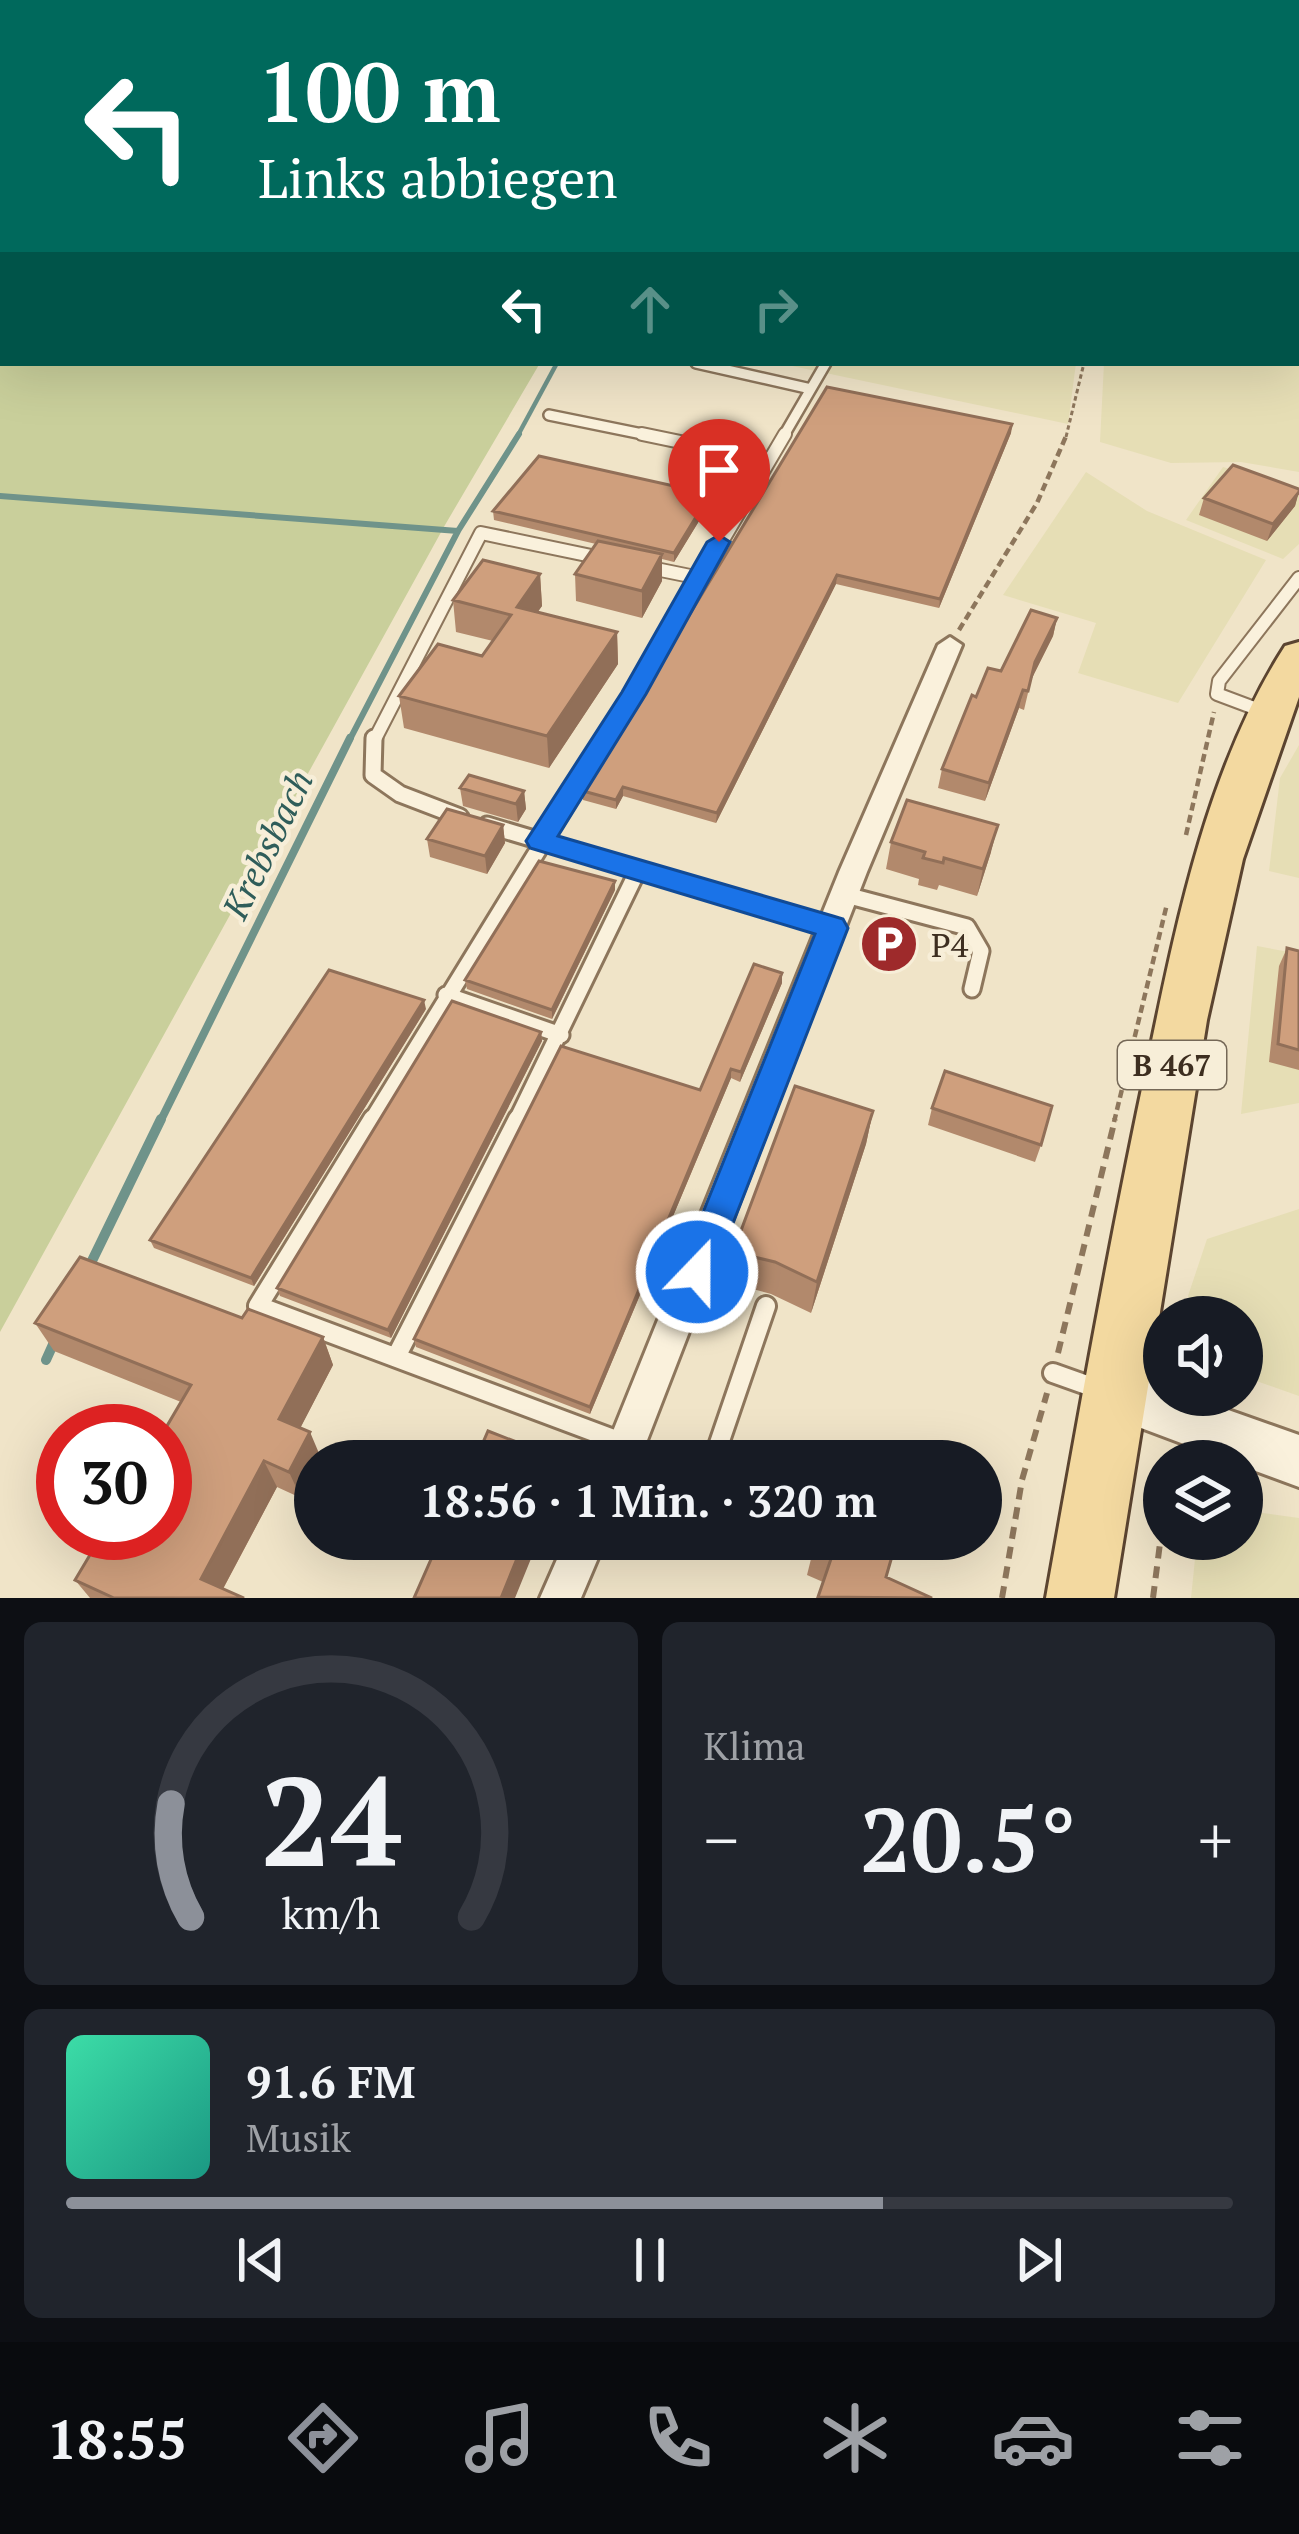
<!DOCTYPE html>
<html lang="de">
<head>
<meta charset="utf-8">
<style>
  body { margin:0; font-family:"PT Serif",serif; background:#20242c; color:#f1f3f6; height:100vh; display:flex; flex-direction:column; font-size:45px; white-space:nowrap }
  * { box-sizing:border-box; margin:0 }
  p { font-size:39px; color:#9ea1a6 }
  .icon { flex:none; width:66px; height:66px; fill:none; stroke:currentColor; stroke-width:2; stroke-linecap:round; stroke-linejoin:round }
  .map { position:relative; height:1598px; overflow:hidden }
  .sheet { display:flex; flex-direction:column; gap:24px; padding:24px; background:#0d0f14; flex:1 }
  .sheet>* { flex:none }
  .guide { position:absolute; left:0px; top:0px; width:1299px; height:366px; box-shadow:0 12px 48px #0002; background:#00695c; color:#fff; overflow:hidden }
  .controls { position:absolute; left:1143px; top:1296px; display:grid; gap:24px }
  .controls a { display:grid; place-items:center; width:120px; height:120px; border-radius:50%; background:#171b24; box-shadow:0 12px 48px #0002; font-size:60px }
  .speed { position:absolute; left:36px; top:1404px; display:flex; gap:24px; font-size:60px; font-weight:700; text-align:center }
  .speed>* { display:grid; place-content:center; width:156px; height:156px; border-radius:50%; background:#171b24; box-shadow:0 12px 48px #0002; line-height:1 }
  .speed .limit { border:18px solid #d22; background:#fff; color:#111 }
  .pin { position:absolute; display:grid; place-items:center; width:102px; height:102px; color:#fff; margin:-123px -51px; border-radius:50% 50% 50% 0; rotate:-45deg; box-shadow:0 0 12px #0007 }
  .pin .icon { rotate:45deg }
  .me { position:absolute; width:132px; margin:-66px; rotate:22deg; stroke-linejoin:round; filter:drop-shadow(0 0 9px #0008) }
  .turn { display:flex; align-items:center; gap:42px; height:252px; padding:0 60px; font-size:54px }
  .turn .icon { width:156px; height:156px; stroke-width:2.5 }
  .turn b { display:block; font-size:84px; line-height:102px }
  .lanes { display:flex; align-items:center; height:114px; padding:0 60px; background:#0003; justify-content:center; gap:60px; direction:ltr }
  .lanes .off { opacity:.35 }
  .big { font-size:90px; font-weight:700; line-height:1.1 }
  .sheet .tile { flex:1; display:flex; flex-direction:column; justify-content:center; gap:18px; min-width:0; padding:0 42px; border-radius:18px; background:#20242c }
  .sheet .dial { align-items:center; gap:0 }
  .dial svg { height:312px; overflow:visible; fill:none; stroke:#363941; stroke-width:7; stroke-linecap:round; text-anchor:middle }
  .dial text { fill:#f1f3f6; stroke:none }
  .song { display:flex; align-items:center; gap:36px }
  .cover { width:144px; height:144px; border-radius:18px; background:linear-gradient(135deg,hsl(160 70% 55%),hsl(170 70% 35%)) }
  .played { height:12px; border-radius:6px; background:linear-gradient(90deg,#8c9099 70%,#363941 70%) }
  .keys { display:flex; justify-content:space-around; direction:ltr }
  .heat { display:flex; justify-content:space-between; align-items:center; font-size:66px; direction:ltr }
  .sheet .tiles { flex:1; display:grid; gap:24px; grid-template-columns:1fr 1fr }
  .tile:last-child { grid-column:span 2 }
  .trip { position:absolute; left:294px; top:1440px; width:708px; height:120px; border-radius:60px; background:#171b24; box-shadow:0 12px 48px #0002; font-weight:700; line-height:120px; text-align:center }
  .menu { display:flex; height:192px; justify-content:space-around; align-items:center; background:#090b0e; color:#9ea1a6 }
  .menu .icon { width:84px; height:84px }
  .menu .current { color:#8c9099 }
  .menu b { font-size:54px; color:#f1f3f6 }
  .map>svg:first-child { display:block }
  .farmland { fill:#e6deb5 }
  .green { fill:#c9cf9b }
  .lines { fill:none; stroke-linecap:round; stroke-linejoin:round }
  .stream-far3 { stroke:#6f938a; stroke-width:4.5 }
  .stream-far2 { stroke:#6f938a; stroke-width:6 }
  .stream-far1 { stroke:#6f938a; stroke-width:8 }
  .stream { stroke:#6f938a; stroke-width:10 }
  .service-far3-casing { stroke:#8d765c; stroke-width:14 }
  .service-far2-casing { stroke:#8d765c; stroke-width:16 }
  .service-far1-casing { stroke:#8d765c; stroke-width:21 }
  .service-casing { stroke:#8d765c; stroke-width:24 }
  .minor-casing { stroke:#8d765c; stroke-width:6 }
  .tertiary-casing { stroke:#8d765c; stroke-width:6 }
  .primary-casing { stroke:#5b4430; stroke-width:6 }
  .path-far2 { stroke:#8d765c; stroke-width:3; stroke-dasharray:4.5 3; stroke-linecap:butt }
  .path-far1 { stroke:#8d765c; stroke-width:4.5; stroke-dasharray:8 4.5; stroke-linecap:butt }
  .path { stroke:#8d765c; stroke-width:6; stroke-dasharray:12 8; stroke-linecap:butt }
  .service-far3 { stroke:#faf1dc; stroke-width:9 }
  .service-far2 { stroke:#faf1dc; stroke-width:12 }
  .service-far1 { stroke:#faf1dc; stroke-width:15 }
  .service { stroke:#faf1dc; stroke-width:18 }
  .minor { fill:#faf1dc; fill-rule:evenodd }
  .tertiary { fill:#faf1dc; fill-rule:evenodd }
  .primary { fill:#f3d9a0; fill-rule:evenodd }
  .wall { fill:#b2896c }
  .shaded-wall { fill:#916f58 }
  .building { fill:#cf9f7d; stroke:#916f58; stroke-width:3 }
  .route { fill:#1a73e8; stroke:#114b97; stroke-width:3 }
  .labels { text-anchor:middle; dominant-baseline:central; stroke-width:9; stroke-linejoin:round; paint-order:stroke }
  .shield { fill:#f7eed8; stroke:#756857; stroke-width:3 }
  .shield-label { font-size:30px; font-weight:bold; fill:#3d2e20 }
  .poi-label { font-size:33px; fill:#3d2e20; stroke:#f7eed8; text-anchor:start }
  .water-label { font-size:36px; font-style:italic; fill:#2f5d5a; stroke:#f7eed8 }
</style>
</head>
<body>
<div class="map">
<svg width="1299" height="1598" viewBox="0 0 1299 1598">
  <rect width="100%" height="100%" fill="#f0e4c8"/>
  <!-- farmland -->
  <path class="farmland" d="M932,0h367v97l-3,-94h-403z
    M1299,108v364l-58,-10 -70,1 -71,-21 4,-79h192z
    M778,363h298l-8,61z
    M1223,467l76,22v55l-16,15 -97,-39z
    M1086,472l61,39 119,49 -88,143 -100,-30 18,-50 -93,-28z
    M1299,745v133l-30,-7 11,-93z
    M1257,946l42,8v149l-58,11z
    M1299,1209v187l-57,-20v-59h-43l-11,-21 19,-57z
    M1242,1510l57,8v80h-108l6,-59h45z"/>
  <!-- green -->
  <path class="green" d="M0,354l3,9h537l-95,162 -445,807z"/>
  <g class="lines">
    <!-- stream-far3 -->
    <path class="stream-far3" d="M517,437l40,-74"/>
    <!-- stream-far2 -->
    <path class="stream-far2" d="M0,496l458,35
      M349,741l109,-210 61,-97"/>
    <!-- stream-far1 -->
    <path class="stream-far1" d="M160,1122l190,-384"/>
    <!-- stream -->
    <path class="stream" d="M89,1267l72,-148
      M46,1360l9,-20"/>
    <!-- service-far3 casing -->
    <g class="service-far3-casing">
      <path id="service-far3" d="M696,363l115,26
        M549,415l108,22
        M783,437l43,-74"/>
    </g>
    <!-- service-far2 casing -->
    <g class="service-far2-casing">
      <path id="service-far2" d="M642,434l125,26
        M646,567l54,11
        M1265,712l-48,-18 2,-13 80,-103
        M374,741l107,-208 120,25
        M605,741l180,-307"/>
    </g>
    <!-- service-far1 casing -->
    <g class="service-far1-casing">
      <path id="service-far1" d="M374,738l-1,37 27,19 60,23
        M487,825l346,103
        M846,895l121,32 14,24 -9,38
        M446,995l115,40
        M371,1122l236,-384
        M516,1122l122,-252"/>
    </g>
    <!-- service casing -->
    <g class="service-casing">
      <path id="service" d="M373,1119l-115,187 414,155
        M396,1357l122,-238
        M1053,1373l45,16
        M713,1461l53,-155"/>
    </g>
    <!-- minor casing -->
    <g class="minor-casing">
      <path id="minor" d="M950,637l12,8 -95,227 -228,589h-38l238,-589 99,-227z
        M566,1539h40l-25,59h-41z"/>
    </g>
    <!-- tertiary casing -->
    <g class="tertiary-casing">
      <path id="tertiary" d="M1114,1369l50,18v8h22l113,40v52l-57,-21v-5h-13l-133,-50 -7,-17 7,-17z"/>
    </g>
    <!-- primary casing -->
    <g class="primary-casing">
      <path id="primary" d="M1299,642v55l-56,162 -36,161 -93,578h-68c32,-180 64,-360 102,-538 29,-140 59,-292 137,-414z"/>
    </g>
    <!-- path-far2 -->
    <path class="path-far2" d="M1,113l2,-18
      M1066,437l18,-74"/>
    <!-- path-far1 -->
    <path class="path-far1" d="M959,630l78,-127 30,-69
      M1186,835l28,-123
      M1114,1122l53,-218"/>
    <!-- path -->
    <path class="path" d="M1058,1353l57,-234
      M1002,1598l20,-118 25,-87
      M1153,1598l11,-86"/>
    <!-- service-far3 -->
    <use href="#service-far3" class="service-far3"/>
    <!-- service-far2 -->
    <use href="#service-far2" class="service-far2"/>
    <!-- service-far1 -->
    <use href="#service-far1" class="service-far1"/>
    <!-- service -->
    <use href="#service" class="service"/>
    <!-- minor -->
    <use href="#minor" class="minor"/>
    <!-- tertiary -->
    <use href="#tertiary" class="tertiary"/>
    <!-- primary -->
    <use href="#primary" class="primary"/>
  </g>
  <!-- wall -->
  <path class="wall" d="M1012,424l-1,9 -72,175 -103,-24 -120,239 -93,-27 -7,13 -33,-9v-9z
    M1299,489l-4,17 -28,35 -68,-26 5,-17z
    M710,503l-36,59 -12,-3v22l-20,37 -66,-17 -1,-27 21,-30 -102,-24 -1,-9z
    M540,574l2,32 -5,6 80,20 1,32 -69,104 -145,-40 -5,-32 83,-40 11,-15 -37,-9 -3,-32z
    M1057,618l-4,18 -22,44 -7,30 -5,-2 -34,93 -47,-13 4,-19 34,-72z
    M460,788l64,3 2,18 -8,13 -55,-16z
    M503,825l2,18 -18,31 -57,-17 -3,-18z
    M891,842l100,10 -14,44 -38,-11 -2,5 -19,-5 1,-6 -33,-10z
    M615,890l-63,129 -85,-30 -2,-9z
    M1287,948l12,3v119l-30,-8 10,-96z
    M782,973v10l-42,99 -9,-4 -141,336 -174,-67 -2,-8 286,-249z
    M426,1009l-172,277 -100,-38 -4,-8z
    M541,1032l1,9 -151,297 -111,-42 -3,-8z
    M932,1108l109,37 -6,17 -107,-37z
    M873,1111l-7,33 -55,169 -40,-19 -41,-11 3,-31z
    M242,1318l81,19 10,28 -33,63 21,30 -20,40 -24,-11 -54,102 21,9h-154l-15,-18 106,-178 -127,-51 -19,-28z
    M816,1539l70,38 46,21h-114l5,-16 -16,-7z"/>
  <!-- shaded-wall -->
  <path class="shaded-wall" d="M1012,424l-1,9 -72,175 1,-9z
    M1299,492l-4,14 -28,35 6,-17z
    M710,494v9l-36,59v-9z
    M662,554v27l-20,37v-27z
    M540,574l2,32 -23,33 -2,-32z
    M837,575l-1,9 -120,239 1,-10z
    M1057,618l-4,18 -22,44 4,-18z
    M617,632l1,32 -69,104 -2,-32z
    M1023,690l-4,18 -34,93 4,-18z
    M623,787v9l-7,13v-9z
    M524,791l2,18 -8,13 -2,-18z
    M503,825l2,18 -18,31 -2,-18z
    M998,825l-7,27 -14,44 6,-27z
    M615,881v9l-63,129v-9z
    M782,973v10l-42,99 1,-10z
    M424,1000l2,9 -172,277 -3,-8z
    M541,1032l1,9 -151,297 -3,-8z
    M731,1069v9l-141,336v-7z
    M873,1111l-7,33 -55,169 6,-31z
    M323,1337l10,28 -42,81 -12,-27z
    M310,1432l11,26 -1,3h-5v9l-14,28 -12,-26z
    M264,1461l13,26 -59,111 -17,-19z
    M525,1539h14l-24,59h-14z"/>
  <!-- building -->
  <path class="building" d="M827,387l185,37 -72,175 -103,-24 -120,238 -94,-26 -7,13 -33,-9z
    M539,456l171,38 -36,59 -181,-42z
    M1233,465l66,24v3l-26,32 -69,-26z
    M598,541l64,13 -20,37 -67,-17z
    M483,560l57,14 -23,33 100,25 -70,104 -148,-40 39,-52 44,12 29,-41 -58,-15z
    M1031,610l26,8 -22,44 -7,29 -5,-1 -34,93 -47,-14 30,-74 4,2 12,-29 13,3z
    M469,775l55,16 -8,13 -56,-16z
    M907,800l91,25 -15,44 -39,-11 -1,5 -20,-5 2,-6 -34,-10z
    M447,809l56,16 -18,31 -58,-17z
    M539,861l76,20 -63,129 -87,-30z
    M1287,948l12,3v99l-21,-6z
    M754,964l28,9 -41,99 -10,-3 -141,338 -176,-68 147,-293 139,44z
    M329,970l95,30 -173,278 -101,-38z
    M452,1001l89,31 -153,298 -111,-42z
    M945,1071l107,35 -11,39 -109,-37z
    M795,1086l78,25 -56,171 -42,-20 -42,-10z
    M80,1257l162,61 6,-9 75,28 -44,82 31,13 -21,40 -25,-11 -63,118 43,19h-130l-39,-18 28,-47h62l-1,-102 27,-46 -156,-62z
    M488,1431l70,27 -1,3h-82z
    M440,1539h85l-24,59h-87z
    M816,1539h81l-11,38 46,21 -114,-1 15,-44 -19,-9z"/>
  <!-- route -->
  <path class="route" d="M719,535l11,7 -84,152 -88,142 275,80 10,3 5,9 -134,344 -5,11 -12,5 -13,-5 -5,-11 136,-338 -285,-86 -4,-7 96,-149 85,-150z"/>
  <!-- icons -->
  <defs>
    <g id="parking-disc" transform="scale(3)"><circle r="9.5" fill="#9e2a2b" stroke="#f7eed8"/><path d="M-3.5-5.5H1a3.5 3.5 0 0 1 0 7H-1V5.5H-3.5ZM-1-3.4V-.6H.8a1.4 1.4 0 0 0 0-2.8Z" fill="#fff"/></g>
  </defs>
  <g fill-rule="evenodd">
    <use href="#parking-disc" x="889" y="944"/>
  </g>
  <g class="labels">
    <!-- shield labels -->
    <rect class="shield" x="1118" y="1041" width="108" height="48" rx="9"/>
    <g class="shield-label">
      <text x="1172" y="1065">B 467</text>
    </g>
    <!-- poi labels -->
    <g class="poi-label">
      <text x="931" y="944">P4</text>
    </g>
    <!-- water labels -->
    <g class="water-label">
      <text transform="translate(267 844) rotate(-64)">Krebsbach</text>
    </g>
  </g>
</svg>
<div class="controls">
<a><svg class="icon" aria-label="sound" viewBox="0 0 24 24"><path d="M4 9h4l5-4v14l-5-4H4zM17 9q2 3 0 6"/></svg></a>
<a><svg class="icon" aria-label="layers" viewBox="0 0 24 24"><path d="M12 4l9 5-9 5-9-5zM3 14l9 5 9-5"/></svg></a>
</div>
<div class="speed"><div class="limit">30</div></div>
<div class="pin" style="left:719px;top:542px;background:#d93025"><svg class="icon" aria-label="arrive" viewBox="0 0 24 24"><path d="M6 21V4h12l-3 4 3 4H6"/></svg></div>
<svg class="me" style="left:697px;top:1272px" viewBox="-20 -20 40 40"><circle r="17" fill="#1a73e8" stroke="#fff" stroke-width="3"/><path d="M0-11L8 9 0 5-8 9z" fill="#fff"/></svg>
<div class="trip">18:56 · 1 Min. · 320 m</div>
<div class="guide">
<div class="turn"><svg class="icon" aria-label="left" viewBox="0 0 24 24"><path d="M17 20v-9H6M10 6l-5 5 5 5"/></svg><div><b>100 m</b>Links abbiegen</div></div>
<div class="lanes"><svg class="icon" aria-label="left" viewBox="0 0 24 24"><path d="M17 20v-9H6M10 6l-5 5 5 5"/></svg><svg class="icon off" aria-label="ahead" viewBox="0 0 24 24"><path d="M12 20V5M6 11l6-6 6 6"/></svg><svg class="icon off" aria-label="right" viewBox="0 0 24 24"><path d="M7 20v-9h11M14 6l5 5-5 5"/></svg></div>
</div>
</div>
<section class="sheet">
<div class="tiles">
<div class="tile dial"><svg viewBox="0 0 100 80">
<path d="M14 69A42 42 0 1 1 86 69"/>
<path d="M14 69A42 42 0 0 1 9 40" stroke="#8c9099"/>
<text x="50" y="56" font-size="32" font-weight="700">24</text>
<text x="50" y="72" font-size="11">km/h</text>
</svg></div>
<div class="tile"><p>Klima</p>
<div class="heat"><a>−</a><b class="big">20.5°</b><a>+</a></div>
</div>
<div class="tile">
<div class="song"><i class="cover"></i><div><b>91.6 FM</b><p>Musik</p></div></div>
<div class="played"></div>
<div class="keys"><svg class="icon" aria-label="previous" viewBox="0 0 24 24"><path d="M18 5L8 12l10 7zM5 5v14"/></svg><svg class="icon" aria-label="pause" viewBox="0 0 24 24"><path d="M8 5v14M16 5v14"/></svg><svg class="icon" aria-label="next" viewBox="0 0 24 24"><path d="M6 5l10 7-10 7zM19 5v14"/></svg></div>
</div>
</div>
</section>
<nav class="menu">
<b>18:55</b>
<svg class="icon current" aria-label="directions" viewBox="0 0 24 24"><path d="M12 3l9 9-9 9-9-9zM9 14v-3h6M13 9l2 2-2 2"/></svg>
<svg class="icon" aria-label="music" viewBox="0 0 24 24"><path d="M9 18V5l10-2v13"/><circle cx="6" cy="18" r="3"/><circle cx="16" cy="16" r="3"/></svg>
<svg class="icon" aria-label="phone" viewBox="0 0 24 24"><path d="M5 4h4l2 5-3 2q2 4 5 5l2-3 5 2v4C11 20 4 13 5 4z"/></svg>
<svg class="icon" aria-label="climate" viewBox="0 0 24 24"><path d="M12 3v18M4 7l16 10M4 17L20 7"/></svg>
<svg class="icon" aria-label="car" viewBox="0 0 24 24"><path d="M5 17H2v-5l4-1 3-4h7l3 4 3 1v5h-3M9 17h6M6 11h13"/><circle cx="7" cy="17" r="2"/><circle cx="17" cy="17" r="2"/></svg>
<svg class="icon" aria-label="filters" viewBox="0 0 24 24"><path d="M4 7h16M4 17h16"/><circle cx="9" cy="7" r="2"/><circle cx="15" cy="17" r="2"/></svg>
</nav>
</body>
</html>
